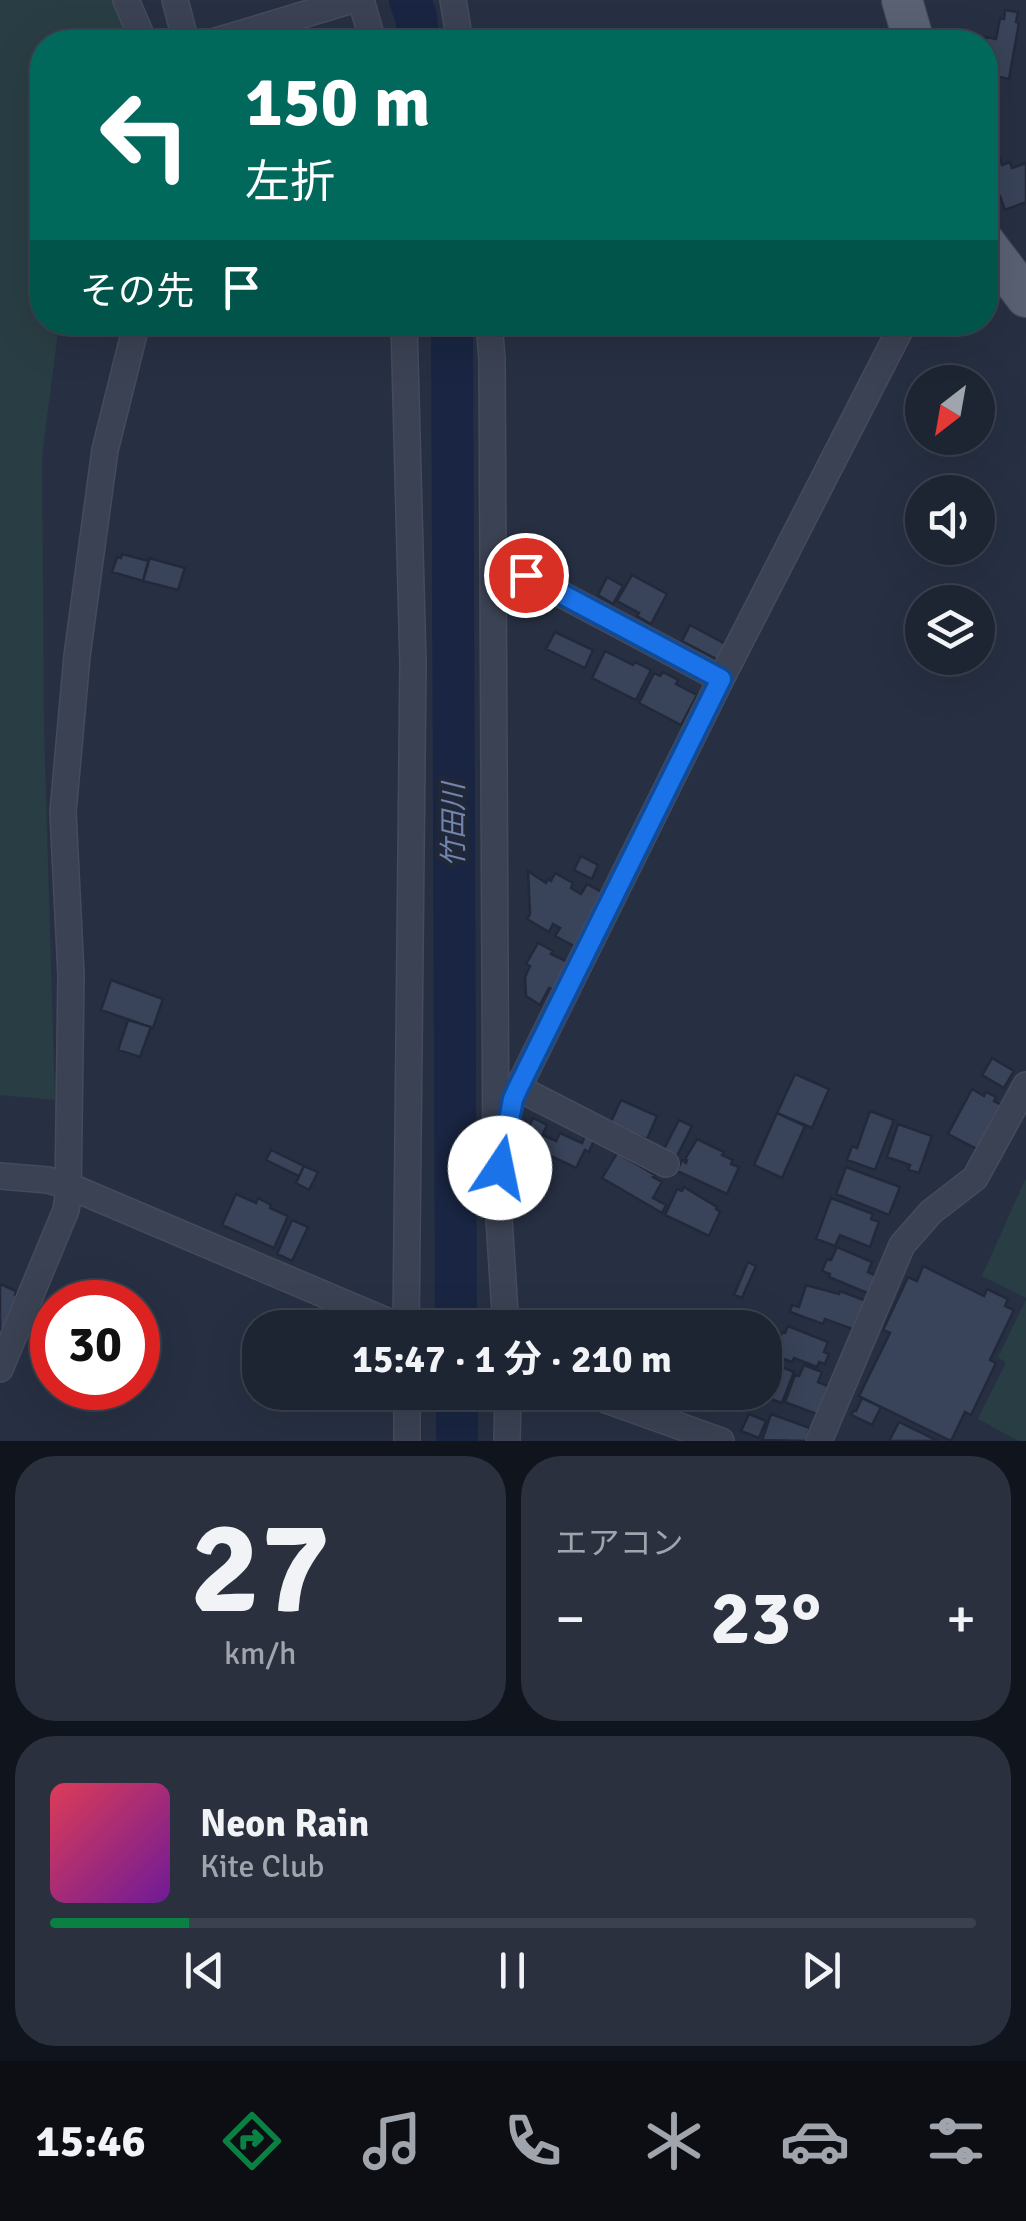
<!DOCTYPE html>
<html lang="ja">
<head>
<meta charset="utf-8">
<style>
  body { margin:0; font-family:Signika,"Noto Sans JP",sans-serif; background:#2a303e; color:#f1f3f6; height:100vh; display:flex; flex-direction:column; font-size:38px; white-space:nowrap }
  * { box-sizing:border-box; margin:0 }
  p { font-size:32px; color:#a0a4ac }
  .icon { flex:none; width:55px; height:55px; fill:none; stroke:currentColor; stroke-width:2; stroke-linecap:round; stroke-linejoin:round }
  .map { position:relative; height:1441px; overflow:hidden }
  .side { display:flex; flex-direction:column; gap:15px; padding:15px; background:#10141c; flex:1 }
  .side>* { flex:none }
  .banner { position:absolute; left:30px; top:30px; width:968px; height:305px; border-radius:40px; box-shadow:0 10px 40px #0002,0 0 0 2px #3b414d; background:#00695c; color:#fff; overflow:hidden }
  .needle { width:65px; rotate:211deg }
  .buttons { position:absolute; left:905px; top:365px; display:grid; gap:20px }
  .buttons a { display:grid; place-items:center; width:90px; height:90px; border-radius:50%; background:#1d2432; box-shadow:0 10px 40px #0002,0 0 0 2px #3b414d; font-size:50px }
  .speed { position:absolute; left:30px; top:1280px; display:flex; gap:20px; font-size:50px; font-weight:700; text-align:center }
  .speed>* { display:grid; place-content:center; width:130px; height:130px; border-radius:50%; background:#1d2432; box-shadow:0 10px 40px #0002,0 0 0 2px #3b414d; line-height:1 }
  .speed .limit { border:15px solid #d22; background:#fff; color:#111 }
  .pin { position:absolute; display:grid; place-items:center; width:85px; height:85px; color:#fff; margin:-42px; border:5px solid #fff; border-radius:50%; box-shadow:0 2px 10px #0007 }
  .me { position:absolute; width:110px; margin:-55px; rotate:11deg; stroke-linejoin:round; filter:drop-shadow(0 0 8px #0008) }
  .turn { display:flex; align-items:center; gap:35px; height:210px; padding:0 50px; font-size:45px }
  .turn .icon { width:130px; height:130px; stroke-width:2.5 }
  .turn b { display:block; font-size:70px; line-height:85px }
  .then { display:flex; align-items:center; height:95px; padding:0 50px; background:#0003; gap:20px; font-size:38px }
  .big { font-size:75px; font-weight:700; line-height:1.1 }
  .side .tile { flex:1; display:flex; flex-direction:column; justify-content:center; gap:15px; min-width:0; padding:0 35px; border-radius:40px; background:#2a303e }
  .side .dial { align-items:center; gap:0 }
  .dial b { font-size:130px; line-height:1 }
  .song { display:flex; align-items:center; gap:30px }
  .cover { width:120px; height:120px; border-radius:15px; background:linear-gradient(135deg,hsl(350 70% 55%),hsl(280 70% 35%)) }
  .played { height:10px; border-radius:5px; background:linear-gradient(90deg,#0b8043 15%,#3b414d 15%) }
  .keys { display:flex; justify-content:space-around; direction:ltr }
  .heat { display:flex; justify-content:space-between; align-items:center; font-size:55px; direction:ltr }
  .side .tiles { flex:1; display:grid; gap:15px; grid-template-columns:1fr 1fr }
  .tile:last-child { grid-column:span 2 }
  .trip { position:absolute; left:242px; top:1310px; width:540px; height:100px; border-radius:40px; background:#1d2432; box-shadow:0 10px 40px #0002,0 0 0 2px #3b414d; font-weight:700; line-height:100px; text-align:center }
  .dock { display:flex; height:160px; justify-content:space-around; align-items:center; background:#0c0e14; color:#a0a4ac }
  .dock .icon { width:70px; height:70px }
  .dock .on { color:#0b8043 }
  .dock b { font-size:45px; color:#f1f3f6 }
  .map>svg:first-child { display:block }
  .green { fill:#293e44 }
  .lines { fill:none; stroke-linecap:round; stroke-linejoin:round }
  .river { stroke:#192542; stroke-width:42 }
  .building { fill:#394359; stroke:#22293a; stroke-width:2.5 }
  .street-casing { stroke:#454b5c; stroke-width:28 }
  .primary-casing { stroke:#454b5c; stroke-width:42 }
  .street { stroke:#3b4253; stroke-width:25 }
  .primary { stroke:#5a6173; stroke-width:40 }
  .route-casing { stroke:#114b97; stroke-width:25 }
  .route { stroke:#1a73e8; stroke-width:18 }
  .labels { text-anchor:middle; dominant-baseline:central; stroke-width:10; stroke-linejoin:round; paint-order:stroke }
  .water-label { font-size:28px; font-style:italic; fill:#7284ab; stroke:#202738 }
</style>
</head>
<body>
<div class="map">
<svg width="1026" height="1441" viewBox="0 0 1026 1441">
  <rect width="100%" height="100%" fill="#273043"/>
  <!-- green -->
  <path class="green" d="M0,0h119l19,42h-96v280l17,1 -17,133 2,275 11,369 -55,-5z
    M1026,1178v120l-44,-22z
    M1026,1300v141h-7l-41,-22 28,-56 -8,-6z"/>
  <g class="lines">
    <!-- river -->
    <path class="river" d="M410,0l6,17 3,25
      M452,322l4,1006
      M457,1392v49"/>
  </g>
  <!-- building -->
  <path class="building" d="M1005,10l13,2 -2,10 3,1 -10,56 -14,-3 2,-11 -11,-2 1,-3h-2l1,-23 10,2 4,-21 4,1z
    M992,134l10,31 8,-3 2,6 14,-5v39l-21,8 -5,-14 -6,2 -9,-27v-34z
    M122,554l27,7 -6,20 -31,-9 5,-15 4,1z
    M149,558l36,10 -7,22 -35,-9z
    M632,575l35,19 -16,30 -14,-8 2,-3 -22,-12z
    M607,577l16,9 -10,18 -15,-9z
    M690,625l39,21 -9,15 -38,-20z
    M555,632l38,18 -8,18 -39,-19z
    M605,651l28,14 2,-3 16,8 -15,30 -44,-22z
    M663,672l15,8 -2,4 21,11 -16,30 -42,-22 15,-30 6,3z
    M581,856l17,9 -6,14 -18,-9z
    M528,871l18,12 2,-4 3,2 4,-8 18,10 -2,5 10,6 6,-10 18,10 -29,53 -21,-11 5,-8 -7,-4 -4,8 -22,-13 3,-5z
    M538,943l15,8 -2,3 19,9 -13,28 -8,-3 -9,17 -14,-9 -1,-19 5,-11 -4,-2z
    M111,980l52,19 -10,29 -52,-18z
    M128,1020l23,7 -11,30 -22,-7z
    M992,1058l22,13 -10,17 -22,-13z
    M795,1074l34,15 -17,39 -35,-15z
    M972,1089l12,7 2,-4 10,5 -2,4 7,4 -24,44 -29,-15z
    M621,1100l36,16 -10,23 -8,-3 -2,3 -28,-13z
    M870,1111l24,9 -19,50 -28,-10 5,-14 5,2z
    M777,1113l28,13 -23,52 -28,-13z
    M533,1118l14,7 -8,18 -15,-7z
    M679,1120l13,6 -16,32 -13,-7z
    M898,1124l34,12 -13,37 -11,-3 2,-5 -23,-8z
    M560,1133l22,10 3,-7 9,4 -5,12 -4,-2 -9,18 -40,-19 7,-14 13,6z
    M697,1139l27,13 -2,3 11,5 -2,4 8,3 -12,27 -50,-23 5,-11 4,3 1,-3 -2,-1z
    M271,1150l33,16 -5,10 -33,-16z
    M617,1153l38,22 -2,2 9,5 -9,16 13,7 -4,8 -60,-35z
    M304,1166l14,6 -9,18 -13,-7z
    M846,1167l54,20 -11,28 -53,-21z
    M684,1187l33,20 -1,2 4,3 -11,24 -44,-21 12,-26 5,2z
    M236,1194l20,9 2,-5 13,7 -1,3 18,8 -14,32 -52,-23z
    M831,1198l42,16 -2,5 8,3 -9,25 -30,-12 -5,11 -19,-7z
    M292,1220l16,7 -16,34 -15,-7z
    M837,1247l35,15 -4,10 11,5 -7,18 -43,-18 1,-3 -8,-3 5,-12 4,1z
    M748,1262l8,4 -14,32 -8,-3z
    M923,1266l61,30 3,-7 21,10 -3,7 9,4 -24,50 6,3 -25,52 -6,-3 -14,29 -92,-45 31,-63 -7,-3 25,-53 9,4z
    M0,1284l16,7 -1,4 3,1 -13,34 -5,-2z
    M806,1285l33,9 1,-3 29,11 -11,29 -33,-12 -2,5 -33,-12 2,-7 7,2z
    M788,1326l40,16 -4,10 5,2 -4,10 -6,-2 -2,5 -23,-9 -2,4 -19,-7 9,-23 3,1z
    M770,1362l24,10 -12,31 -25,-9 8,-2v-19z
    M804,1365l18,7 -4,10 17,7 -11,28 -39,-15 10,-27 4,1z
    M862,1398l19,9 -9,18 -21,-10 3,-5 2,1z
    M749,1414l17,7 -7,17 -18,-7z
    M771,1414l39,14 -4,13 -44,-1z
    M899,1422l39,19h-49z"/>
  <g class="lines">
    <!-- street casing -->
    <g class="street-casing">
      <path id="street" d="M126,0l18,42
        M175,0l11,42
        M361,0l12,42
        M453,0l7,42
        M213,42l139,-42
        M404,322l9,342 -7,664
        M489,322l3,37 4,814 10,155
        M525,575l196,104
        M666,1164l-148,-76 203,-409 183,-357
        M0,1176l48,4 21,6 334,142
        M0,1369l66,-159 2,-12 3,-223 -8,-163 14,-156 28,-206 32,-128
        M407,1392v49
        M584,1392l137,49
        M507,1441l1,-49
        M819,1441l83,-196 29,-33 44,-34 51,-93"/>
    </g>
    <!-- primary casing -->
    <g class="primary-casing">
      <path id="primary" d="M902,0l12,42
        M985,243l41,54"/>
    </g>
    <!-- street -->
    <use href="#street" class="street"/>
    <!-- primary -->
    <use href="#primary" class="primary"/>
  </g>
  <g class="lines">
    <!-- route casing -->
    <g class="route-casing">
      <path id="route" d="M500,1168l13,-69 5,-11 203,-409 -195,-104"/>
    </g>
    <!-- route -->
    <use href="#route" class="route"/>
  </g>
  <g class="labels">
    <!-- water labels -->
    <g class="water-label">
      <text transform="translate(454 825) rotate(-90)">竹田川</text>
    </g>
  </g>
</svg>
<div class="buttons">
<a><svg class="needle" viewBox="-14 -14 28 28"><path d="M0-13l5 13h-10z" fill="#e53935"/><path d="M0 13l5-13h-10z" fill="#a0a4ac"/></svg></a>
<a><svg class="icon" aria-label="sound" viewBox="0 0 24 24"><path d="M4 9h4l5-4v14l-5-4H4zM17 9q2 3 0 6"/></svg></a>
<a><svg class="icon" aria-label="layers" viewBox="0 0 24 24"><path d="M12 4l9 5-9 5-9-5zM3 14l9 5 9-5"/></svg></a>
</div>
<div class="speed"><div class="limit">30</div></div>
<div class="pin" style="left:526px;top:575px;background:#d93025"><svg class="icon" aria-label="arrive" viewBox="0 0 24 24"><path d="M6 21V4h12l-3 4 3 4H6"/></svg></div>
<svg class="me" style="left:500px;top:1168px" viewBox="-20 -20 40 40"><circle r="19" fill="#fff"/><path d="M0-13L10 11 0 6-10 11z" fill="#1a73e8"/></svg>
<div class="trip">15:47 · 1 分 · 210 m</div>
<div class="banner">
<div class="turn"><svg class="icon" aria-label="left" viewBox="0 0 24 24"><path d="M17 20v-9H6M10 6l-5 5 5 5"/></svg><div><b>150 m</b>左折</div></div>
<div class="then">その先<svg class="icon" aria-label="arrive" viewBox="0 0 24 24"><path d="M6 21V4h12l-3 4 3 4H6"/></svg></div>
</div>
</div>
<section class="side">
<div class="tiles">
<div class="tile dial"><b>27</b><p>km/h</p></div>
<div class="tile"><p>エアコン</p>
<div class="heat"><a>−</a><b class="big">23°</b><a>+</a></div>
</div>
<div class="tile">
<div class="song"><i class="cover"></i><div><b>Neon Rain</b><p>Kite Club</p></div></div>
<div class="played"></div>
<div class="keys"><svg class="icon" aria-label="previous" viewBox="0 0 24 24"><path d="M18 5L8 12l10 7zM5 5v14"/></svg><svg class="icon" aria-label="pause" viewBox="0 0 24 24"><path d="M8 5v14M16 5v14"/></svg><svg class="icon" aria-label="next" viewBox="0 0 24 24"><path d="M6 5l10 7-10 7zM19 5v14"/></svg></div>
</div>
</div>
</section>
<nav class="dock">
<b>15:46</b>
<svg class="icon on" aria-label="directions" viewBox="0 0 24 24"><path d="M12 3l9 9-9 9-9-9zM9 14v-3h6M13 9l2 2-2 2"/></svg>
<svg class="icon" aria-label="music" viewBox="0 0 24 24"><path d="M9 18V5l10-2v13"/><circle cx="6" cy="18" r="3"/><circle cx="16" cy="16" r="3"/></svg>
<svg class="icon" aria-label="phone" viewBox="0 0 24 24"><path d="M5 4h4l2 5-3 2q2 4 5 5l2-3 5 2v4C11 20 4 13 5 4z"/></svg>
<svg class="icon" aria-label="climate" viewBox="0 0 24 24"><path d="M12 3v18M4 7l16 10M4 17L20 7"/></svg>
<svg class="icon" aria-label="car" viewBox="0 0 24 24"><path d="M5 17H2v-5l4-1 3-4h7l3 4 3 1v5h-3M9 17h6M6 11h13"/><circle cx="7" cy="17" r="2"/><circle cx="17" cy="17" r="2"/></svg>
<svg class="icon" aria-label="filters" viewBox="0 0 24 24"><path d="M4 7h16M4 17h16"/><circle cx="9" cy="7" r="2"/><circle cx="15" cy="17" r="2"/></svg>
</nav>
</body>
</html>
